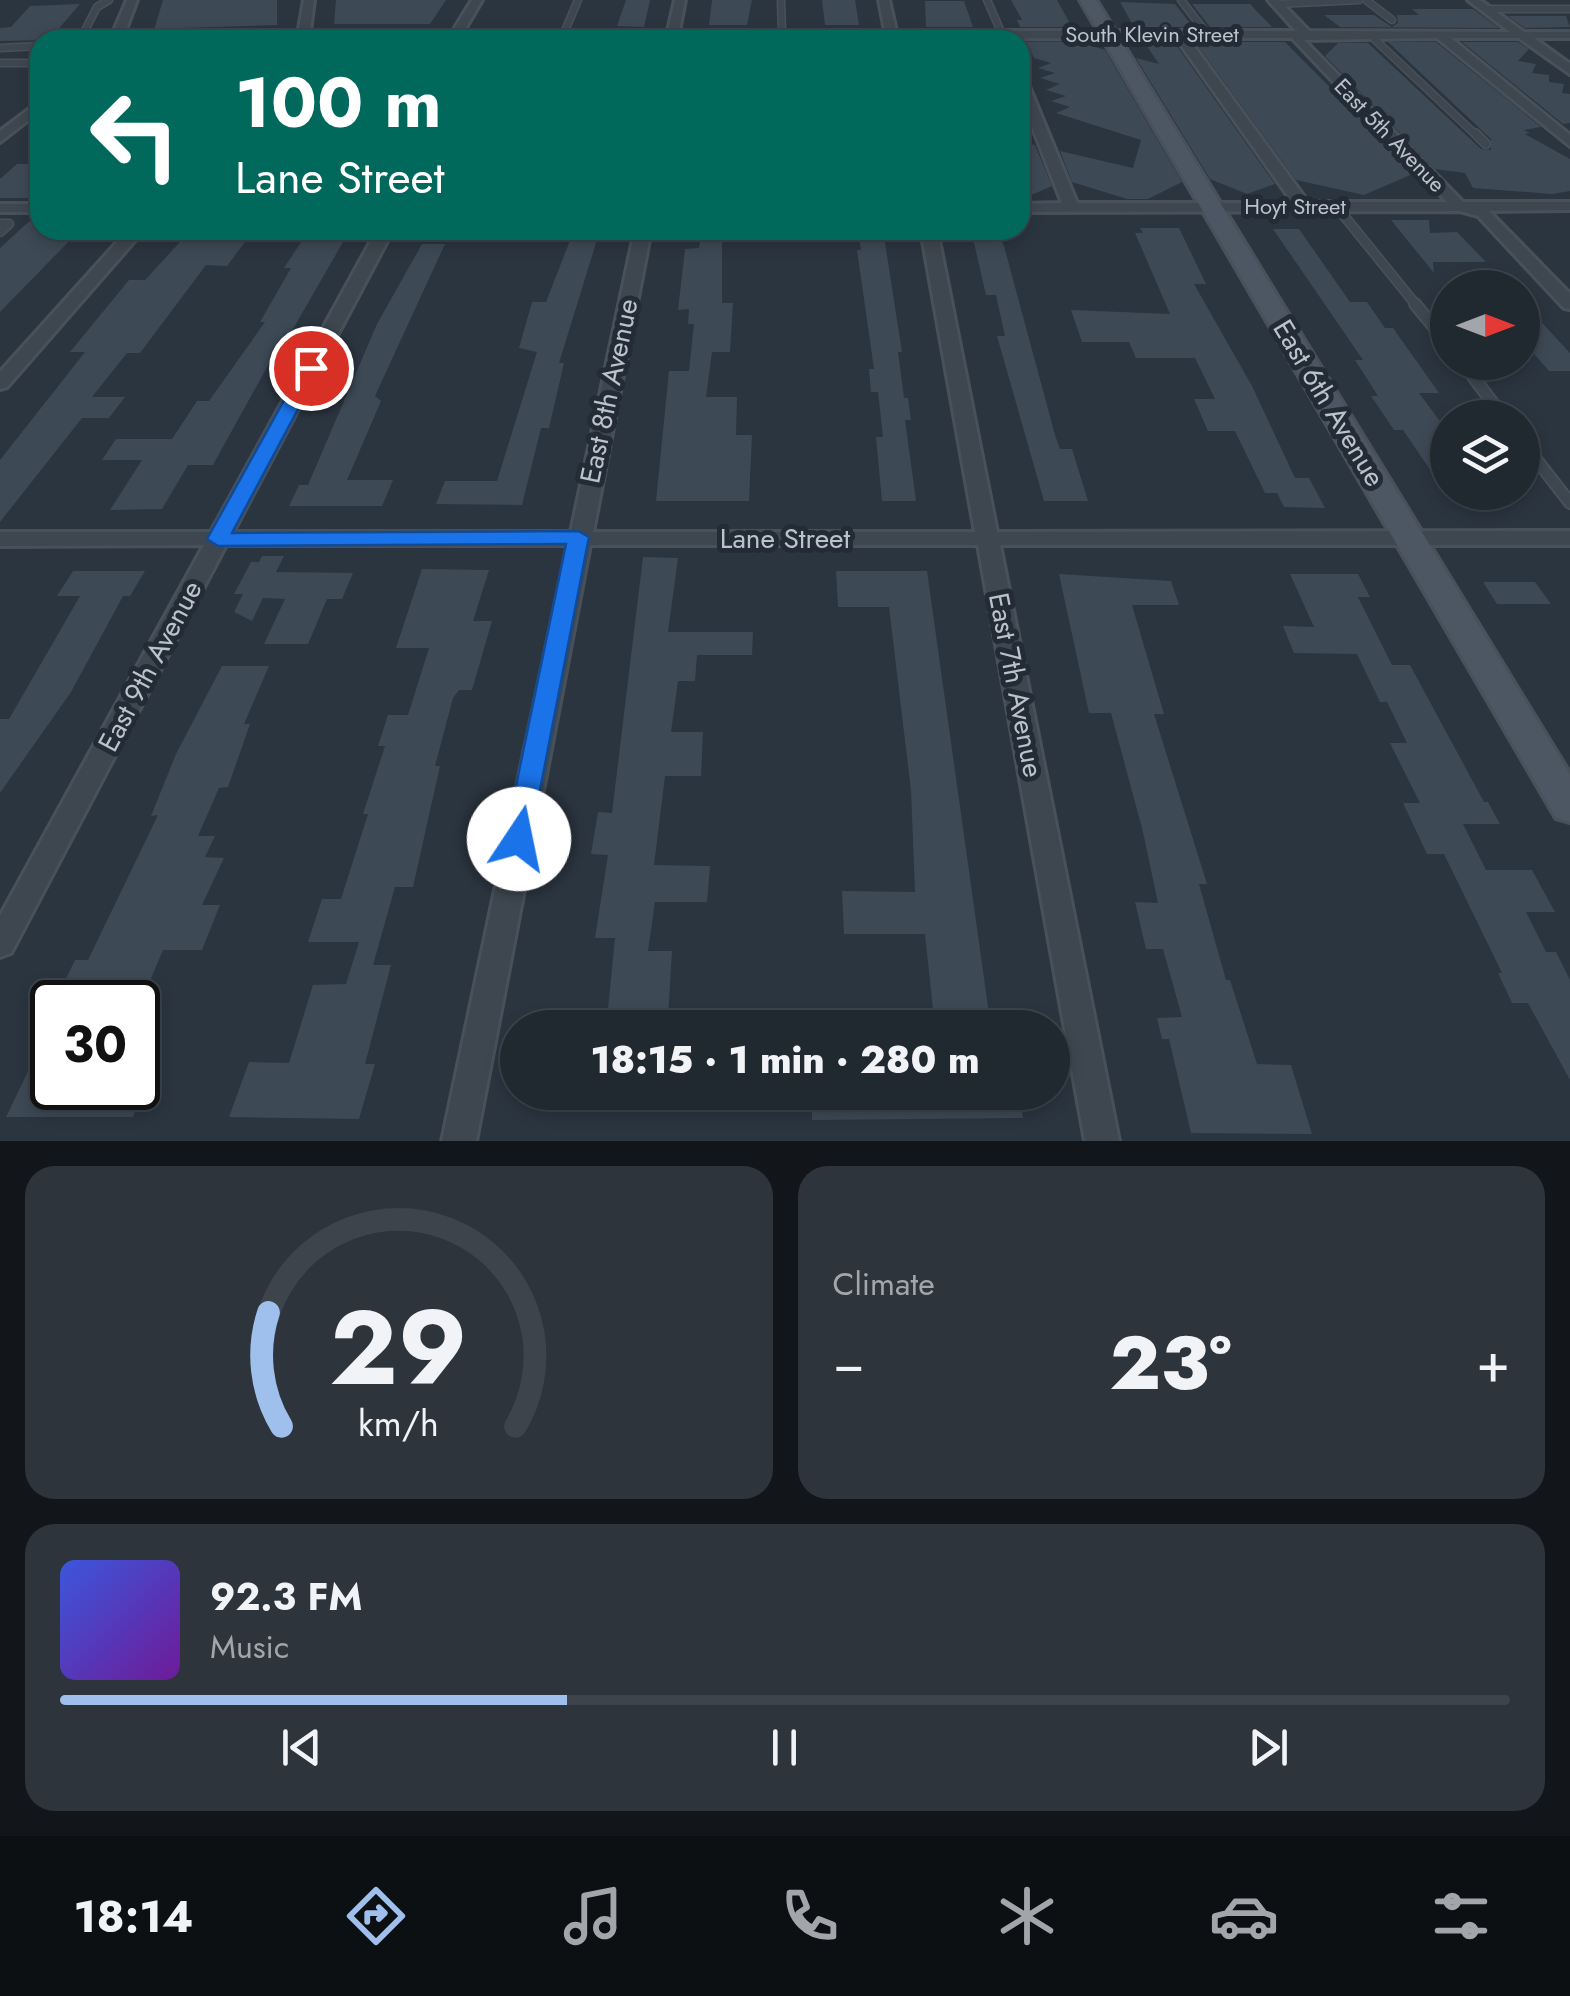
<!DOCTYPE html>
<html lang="en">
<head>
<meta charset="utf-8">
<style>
  body { margin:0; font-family:Jost,sans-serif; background:#2d343c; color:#f1f3f6; height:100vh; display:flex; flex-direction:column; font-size:38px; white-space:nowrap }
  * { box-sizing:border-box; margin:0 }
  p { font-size:32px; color:#a2a6ab }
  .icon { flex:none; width:55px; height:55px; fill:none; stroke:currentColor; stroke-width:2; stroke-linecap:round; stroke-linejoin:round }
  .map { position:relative; height:1141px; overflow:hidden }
  .sheet { display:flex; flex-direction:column; gap:25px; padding:25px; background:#12161a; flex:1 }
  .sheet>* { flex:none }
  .banner { position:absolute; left:30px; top:30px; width:1000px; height:210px; border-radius:30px; box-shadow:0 5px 15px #0003,0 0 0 2px #3d444c; background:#00695c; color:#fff; overflow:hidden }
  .needle { width:65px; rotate:90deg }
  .fabs { position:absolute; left:1430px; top:270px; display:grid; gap:20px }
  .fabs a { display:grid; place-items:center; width:110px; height:110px; border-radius:50%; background:#202830; box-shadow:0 5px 15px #0003,0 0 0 2px #3d444c; font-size:50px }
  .speed { position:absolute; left:30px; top:980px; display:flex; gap:20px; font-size:50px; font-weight:700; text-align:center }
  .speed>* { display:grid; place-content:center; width:130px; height:130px; border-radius:50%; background:#202830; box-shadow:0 5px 15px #0003,0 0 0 2px #3d444c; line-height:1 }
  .speed .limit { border:5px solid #111; border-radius:15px; background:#fff; color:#111 }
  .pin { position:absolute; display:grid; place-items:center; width:85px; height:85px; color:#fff; margin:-42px; border:5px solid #fff; border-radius:50%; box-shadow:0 2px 10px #0007 }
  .me { position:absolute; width:110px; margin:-55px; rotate:11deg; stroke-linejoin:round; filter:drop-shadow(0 0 8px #0008) }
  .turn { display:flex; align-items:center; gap:35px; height:210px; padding:0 40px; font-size:45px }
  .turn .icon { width:130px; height:130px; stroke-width:2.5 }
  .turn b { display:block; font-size:70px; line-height:85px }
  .big { font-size:75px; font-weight:800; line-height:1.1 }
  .sheet .widget { flex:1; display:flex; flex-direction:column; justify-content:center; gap:15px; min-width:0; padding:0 35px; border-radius:30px; background:#2d343c }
  .sheet .dial { align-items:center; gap:0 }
  .dial svg { height:260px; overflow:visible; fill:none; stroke:#3d444c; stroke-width:7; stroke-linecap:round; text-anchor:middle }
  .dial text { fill:#f1f3f6; stroke:none }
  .song { display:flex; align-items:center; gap:30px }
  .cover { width:120px; height:120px; border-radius:15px; background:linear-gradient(135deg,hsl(230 70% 55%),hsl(280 70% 35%)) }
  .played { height:10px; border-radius:5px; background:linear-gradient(90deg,#9fc0ec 35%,#3d444c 35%) }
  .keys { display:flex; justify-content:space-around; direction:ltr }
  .heat { display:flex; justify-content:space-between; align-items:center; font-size:55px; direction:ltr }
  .sheet .tiles { flex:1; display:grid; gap:25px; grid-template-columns:1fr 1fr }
  .widget:last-child { grid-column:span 2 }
  .trip { position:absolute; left:500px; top:1010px; width:570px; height:100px; border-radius:50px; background:#202830; box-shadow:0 5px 15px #0003,0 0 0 2px #3d444c; font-weight:800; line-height:100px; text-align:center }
  .menu { display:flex; height:160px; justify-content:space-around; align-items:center; background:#0d1013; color:#a2a6ab }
  .menu .icon { width:70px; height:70px }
  .menu .current { color:#9fc0ec }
  .menu b { font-size:45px; color:#f1f3f6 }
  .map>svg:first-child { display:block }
  .building { fill:#3d4955 }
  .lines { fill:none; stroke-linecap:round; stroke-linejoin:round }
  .lane-far2-casing { stroke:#485059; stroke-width:9 }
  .lane-far1-casing { stroke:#485059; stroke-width:11 }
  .lane-casing { stroke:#485059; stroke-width:14 }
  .street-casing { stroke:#485059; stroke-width:6 }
  .secondary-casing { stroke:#485059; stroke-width:6 }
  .lane-far2 { stroke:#3e4750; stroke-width:6 }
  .lane-far1 { stroke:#3e4750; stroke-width:8 }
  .lane { stroke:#3e4750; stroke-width:10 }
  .street { fill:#3e4750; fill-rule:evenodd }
  .secondary { fill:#4d5663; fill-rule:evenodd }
  .route { fill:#1a73e8; stroke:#114b97; stroke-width:2.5 }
  .labels { text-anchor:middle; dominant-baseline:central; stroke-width:10; stroke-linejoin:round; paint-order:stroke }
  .far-street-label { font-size:22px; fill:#bbc2ca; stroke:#232c36 }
  .street-label { font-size:28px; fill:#bbc2ca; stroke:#232c36 }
</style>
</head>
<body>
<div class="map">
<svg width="1570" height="1141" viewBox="0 0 1570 1141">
  <rect width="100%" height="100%" fill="#2b3540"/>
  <!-- building -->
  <path class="building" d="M163,0h114v25l-96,3 -4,12h-26z
    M336,0h110l-16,24h-96z
    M626,0h24l-6,27 -27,-1z
    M712,0h40l-5,25h-38z
    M822,0h33l4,25h-34z
    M1011,0h46l15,27h-52l-3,-7h5z
    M925,1h39l9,26h-47z
    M1120,2l55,2 18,23h-59z
    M80,4l-31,36 -49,1v-13l11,-1 19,-21z
    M1192,4h58l22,23h-62z
    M1412,9h61l26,19 -159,-1 -16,-12h50l18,12 6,-4 -1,-8h22z
    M1508,16h58l4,11 -45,1z
    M1026,42h54l25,8 77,132 -34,17h-21l-55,-17 -12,-31 73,17 8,-28 -85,-27 14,-6 -19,-6 15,-5 -20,-6 14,-6 -20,-6 15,-5 -17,-5 13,-5 -17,-5z
    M1144,42h30l101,142 -28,10 -37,-15 -74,-121 23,6z
    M1195,42h90l130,131 -51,22 -68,-15z
    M1388,42h48l105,85 -17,3 6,3 -5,1 45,25v32l-18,3 -79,-6 -8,-15 -30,-4 -110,-113 13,-13h30l113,106 10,1v-11z
    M1462,42h56l11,7 -11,12 18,3 -4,9 17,2v7l15,2 -2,9 8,1v29l-7,1z
    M1020,141l15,4 17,41 -32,14z
    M17,164h23v34h-40v-19z
    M35,216h5v14h40l-80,82v-64z
    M1391,220h38l1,13 27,-1 29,30h-53l1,11z
    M1140,228h39l27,56h-12l58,102 43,92h14l16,30 -41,-1 -7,-14h-12l-30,-62h-27l-14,-32h21l-20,-41h-59l-7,-16h-47l-11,-32 99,4 -35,-81h8z
    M1273,229h26l51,73h17l18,26h8l46,65h-20l29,39v64l-45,-66h-9l-23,-34h7l-23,-36h8z
    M191,230h63l-27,36 -21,-1 -66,88h-13l-35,44h33l-16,21h-27l-82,104v-62l85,-108h-15l59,-72h16z
    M309,230h41l-68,118 -5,1 -64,116h-25l-26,44 -52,1 32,-50h-40l14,-21h56l25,-38h12l56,-79h-5l31,-54h-7z
    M574,230h26l-41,133h5l-15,65h-8l-19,77 -86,-1 9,-23h52l40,-129 -18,-4 13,-46h14z
    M702,230h20v73h11l-3,49h-18l-6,45h31l-1,38h16l-3,66h-93l13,-130h20l5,-47h-6l1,-15 -11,1 7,-61 14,-1z
    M858,230h25l19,122h-4l6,46h4l3,22h-6l11,81h-34l-6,-64h7l-5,-45h-7l-2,-23h5l-17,-119h4z
    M971,230h25l8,16 51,189 5,14h12l16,52h-44l-47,-165h8l-9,-41h-10z
    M422,244h23l-70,152 6,5 -34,79h46l-11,26h-93l10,-21h9l69,-161z
    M1522,301l48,52v18h-21l-20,-23h-7z
    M262,556h22l-8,16 77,1 -11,26h-15l-19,45h-44l21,-45 -22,-1 -11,23 -18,-9 9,-18h-9l17,-32h8z
    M643,557l35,1 -10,74h85l-1,23h-55l-2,26h-17l-7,51h32l-2,44h-36l-11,89 56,1 -3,36h-52l-7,49h24l-4,67 -61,1 8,-81h-20l13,-83 -17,-1 7,-42 14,1z
    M422,569l67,1 -16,51h19l-20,69h-13l-6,8 -18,68h5l-27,121h-18l-22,78h18l-26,99h10l-16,55 -130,-2 20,-55 40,1 24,-78 33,-1 13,-42h-51l14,-43h19l27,-85h-5l22,-68h-7l10,-31h20l21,-67h-33z
    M73,571h72l-15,25h-7l-52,96 -71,101v-74h9l71,-123h-23z
    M836,571h91l64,457h-56l-10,-94h-81l-2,-43 73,1 -4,-102 -22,-183h-51z
    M1059,574l112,7 8,24h-47l32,109h-10l53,170h-8l27,96h4l27,84 34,1 21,69 -121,-1 -22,-94h-7l-5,-21 25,-1 -19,-68h-17l-11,-47 23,1 -15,-71 -32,-119h-22z
    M1290,574h68l12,23h-12l34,68h18l74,137h4l12,22h-37l23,46h46l23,42h-29l20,40h10l14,28v100l-42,-77h-16l-14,-30h4l-58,-119h-17l-24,-51h17l-30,-60h17l-20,-41h-7l-23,-48 -63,-1 -11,-27 31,1z
    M1483,582h52l16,22h-54z
    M222,666h47l-25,58h6l-22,63 -9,1 -21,48h17l-10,21 19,1 -22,47h18l-18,45h-39l-22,52h-73l8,-17h-13l12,-25h13l70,-145 -7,1 25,-62z
    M32,1063h20v25h93l-12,29h-127z
    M812,1092h207l4,26 -211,2z"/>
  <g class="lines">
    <!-- lane-far2 casing -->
    <g class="lane-far2-casing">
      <path id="lane-far2" d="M781,0l1,33
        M987,0l15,34
        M1181,0l26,34
        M1366,0l26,20
        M1277,4l82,-4
        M1486,9h84
        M1369,34l108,102
        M80,40l17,-33 12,-7
        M561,40l17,-40
        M0,48l40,-2
        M0,63h40"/>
    </g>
    <!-- lane-far1 casing -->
    <g class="lane-far1-casing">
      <path id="lane-far1" d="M1475,133l11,11
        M1336,206l81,100
        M0,224h9l-9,8"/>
    </g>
    <!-- lane casing -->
    <g class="lane-casing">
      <path id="lane" d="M1415,304l33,40
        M1462,362l42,56
        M1522,441l48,62"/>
    </g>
    <!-- street casing -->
    <g class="street-casing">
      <path id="street" d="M127,0h10l-15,40h-12z
        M304,0h10l-4,31h143l19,-31h10l-18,31h204l7,-31h10l-6,31h206l-6,-31h10l7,31h400l-28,-31h11l30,31 201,1 -42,-32h12l44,32h46v6h-36l36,26v10l-51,-36h-68l119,97v11l-133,-108 -133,2 159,162h107v8l-81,1 81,83v15l-6,-1 -86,-92 -18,-5 -440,1v-8l42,-1 -42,-108v-20l6,4 51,124h216l-117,-165 -879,2zM1188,38h104l155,164h-139z
        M40,101v10l-40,31v-11z
        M0,204h40v8h-40z
        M128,230h16l-137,157 -7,2v-17z
        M377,230h16l-160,302h338l64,-302h16l-58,302h382l-54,-302h16l60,302 573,-1v14h-570l119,596h-34l-107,-596h-388l-114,596h-34l126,-596h-342l-215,408 -11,4v-41l204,-371 -204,1v-14h211z"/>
    </g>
    <!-- secondary casing -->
    <g class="secondary-casing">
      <path id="secondary" d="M1080,0h16l474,774v48l-14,-4z"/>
    </g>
    <!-- lane-far2 -->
    <use href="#lane-far2" class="lane-far2"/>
    <!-- lane-far1 -->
    <use href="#lane-far1" class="lane-far1"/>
    <!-- lane -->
    <use href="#lane" class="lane"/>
    <!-- street -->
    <use href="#street" class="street"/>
    <!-- secondary -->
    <use href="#secondary" class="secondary"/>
  </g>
  <!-- route -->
  <path class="route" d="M311,362l9,6 -88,165 346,-2 11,6 -60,310h-20l-4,-8 61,-295 -348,2 -11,-7 95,-171z"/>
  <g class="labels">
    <!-- far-street labels -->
    <g class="far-street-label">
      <text x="1152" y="34">South Klevin Street</text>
      <text transform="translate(1390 135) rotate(46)">East 5th Avenue</text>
      <text x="1295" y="206">Hoyt Street</text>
    </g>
    <!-- street labels -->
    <g class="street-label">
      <text transform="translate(609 391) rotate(-78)">East 8th Avenue</text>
      <text transform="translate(1329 403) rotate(59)">East 6th Avenue</text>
      <text x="785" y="538">Lane Street</text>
      <text transform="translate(150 666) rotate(-62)">East 9th Avenue</text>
      <text transform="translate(1016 685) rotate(79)">East 7th Avenue</text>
    </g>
  </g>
</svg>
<div class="fabs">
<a><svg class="needle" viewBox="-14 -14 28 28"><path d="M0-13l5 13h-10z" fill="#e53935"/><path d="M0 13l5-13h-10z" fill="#a2a6ab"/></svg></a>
<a><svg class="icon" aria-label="layers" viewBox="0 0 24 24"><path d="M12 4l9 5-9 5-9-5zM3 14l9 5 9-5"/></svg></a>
</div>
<div class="speed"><div class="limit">30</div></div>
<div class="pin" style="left:311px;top:368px;background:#d93025"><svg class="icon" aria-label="arrive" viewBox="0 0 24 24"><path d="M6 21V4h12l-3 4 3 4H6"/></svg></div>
<svg class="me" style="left:519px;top:839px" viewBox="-20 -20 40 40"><circle r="19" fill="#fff"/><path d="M0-13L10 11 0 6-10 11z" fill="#1a73e8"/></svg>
<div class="trip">18:15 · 1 min · 280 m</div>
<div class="banner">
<div class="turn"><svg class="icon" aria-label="left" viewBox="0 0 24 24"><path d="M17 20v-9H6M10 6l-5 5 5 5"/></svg><div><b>100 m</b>Lane Street</div></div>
</div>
</div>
<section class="sheet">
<div class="tiles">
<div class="widget dial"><svg viewBox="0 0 100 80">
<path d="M14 69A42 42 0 1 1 86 69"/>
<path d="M14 69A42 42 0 0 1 10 34" stroke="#9fc0ec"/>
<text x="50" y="56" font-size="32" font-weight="700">29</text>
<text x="50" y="72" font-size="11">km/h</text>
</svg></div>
<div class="widget"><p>Climate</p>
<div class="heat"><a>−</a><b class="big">23°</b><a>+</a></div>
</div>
<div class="widget">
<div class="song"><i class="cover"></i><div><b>92.3 FM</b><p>Music</p></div></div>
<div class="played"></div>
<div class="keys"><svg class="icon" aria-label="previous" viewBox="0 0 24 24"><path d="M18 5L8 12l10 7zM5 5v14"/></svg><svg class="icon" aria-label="pause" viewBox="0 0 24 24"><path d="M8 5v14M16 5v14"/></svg><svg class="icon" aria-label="next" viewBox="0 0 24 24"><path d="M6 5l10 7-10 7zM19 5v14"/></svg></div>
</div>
</div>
</section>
<nav class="menu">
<b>18:14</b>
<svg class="icon current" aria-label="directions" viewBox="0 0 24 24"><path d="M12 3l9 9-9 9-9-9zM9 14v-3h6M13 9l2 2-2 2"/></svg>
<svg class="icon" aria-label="music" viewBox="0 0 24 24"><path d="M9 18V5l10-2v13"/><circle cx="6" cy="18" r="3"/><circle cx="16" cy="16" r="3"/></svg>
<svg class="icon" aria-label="phone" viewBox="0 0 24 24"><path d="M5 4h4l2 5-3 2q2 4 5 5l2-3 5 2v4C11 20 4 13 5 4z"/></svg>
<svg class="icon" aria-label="climate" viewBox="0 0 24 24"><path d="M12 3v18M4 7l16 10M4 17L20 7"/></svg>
<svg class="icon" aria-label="car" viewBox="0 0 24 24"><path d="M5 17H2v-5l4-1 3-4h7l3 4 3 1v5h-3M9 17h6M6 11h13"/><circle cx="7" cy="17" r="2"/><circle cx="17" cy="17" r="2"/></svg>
<svg class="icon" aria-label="filters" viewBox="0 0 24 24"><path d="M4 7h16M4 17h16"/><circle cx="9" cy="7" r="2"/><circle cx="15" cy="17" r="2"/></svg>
</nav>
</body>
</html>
